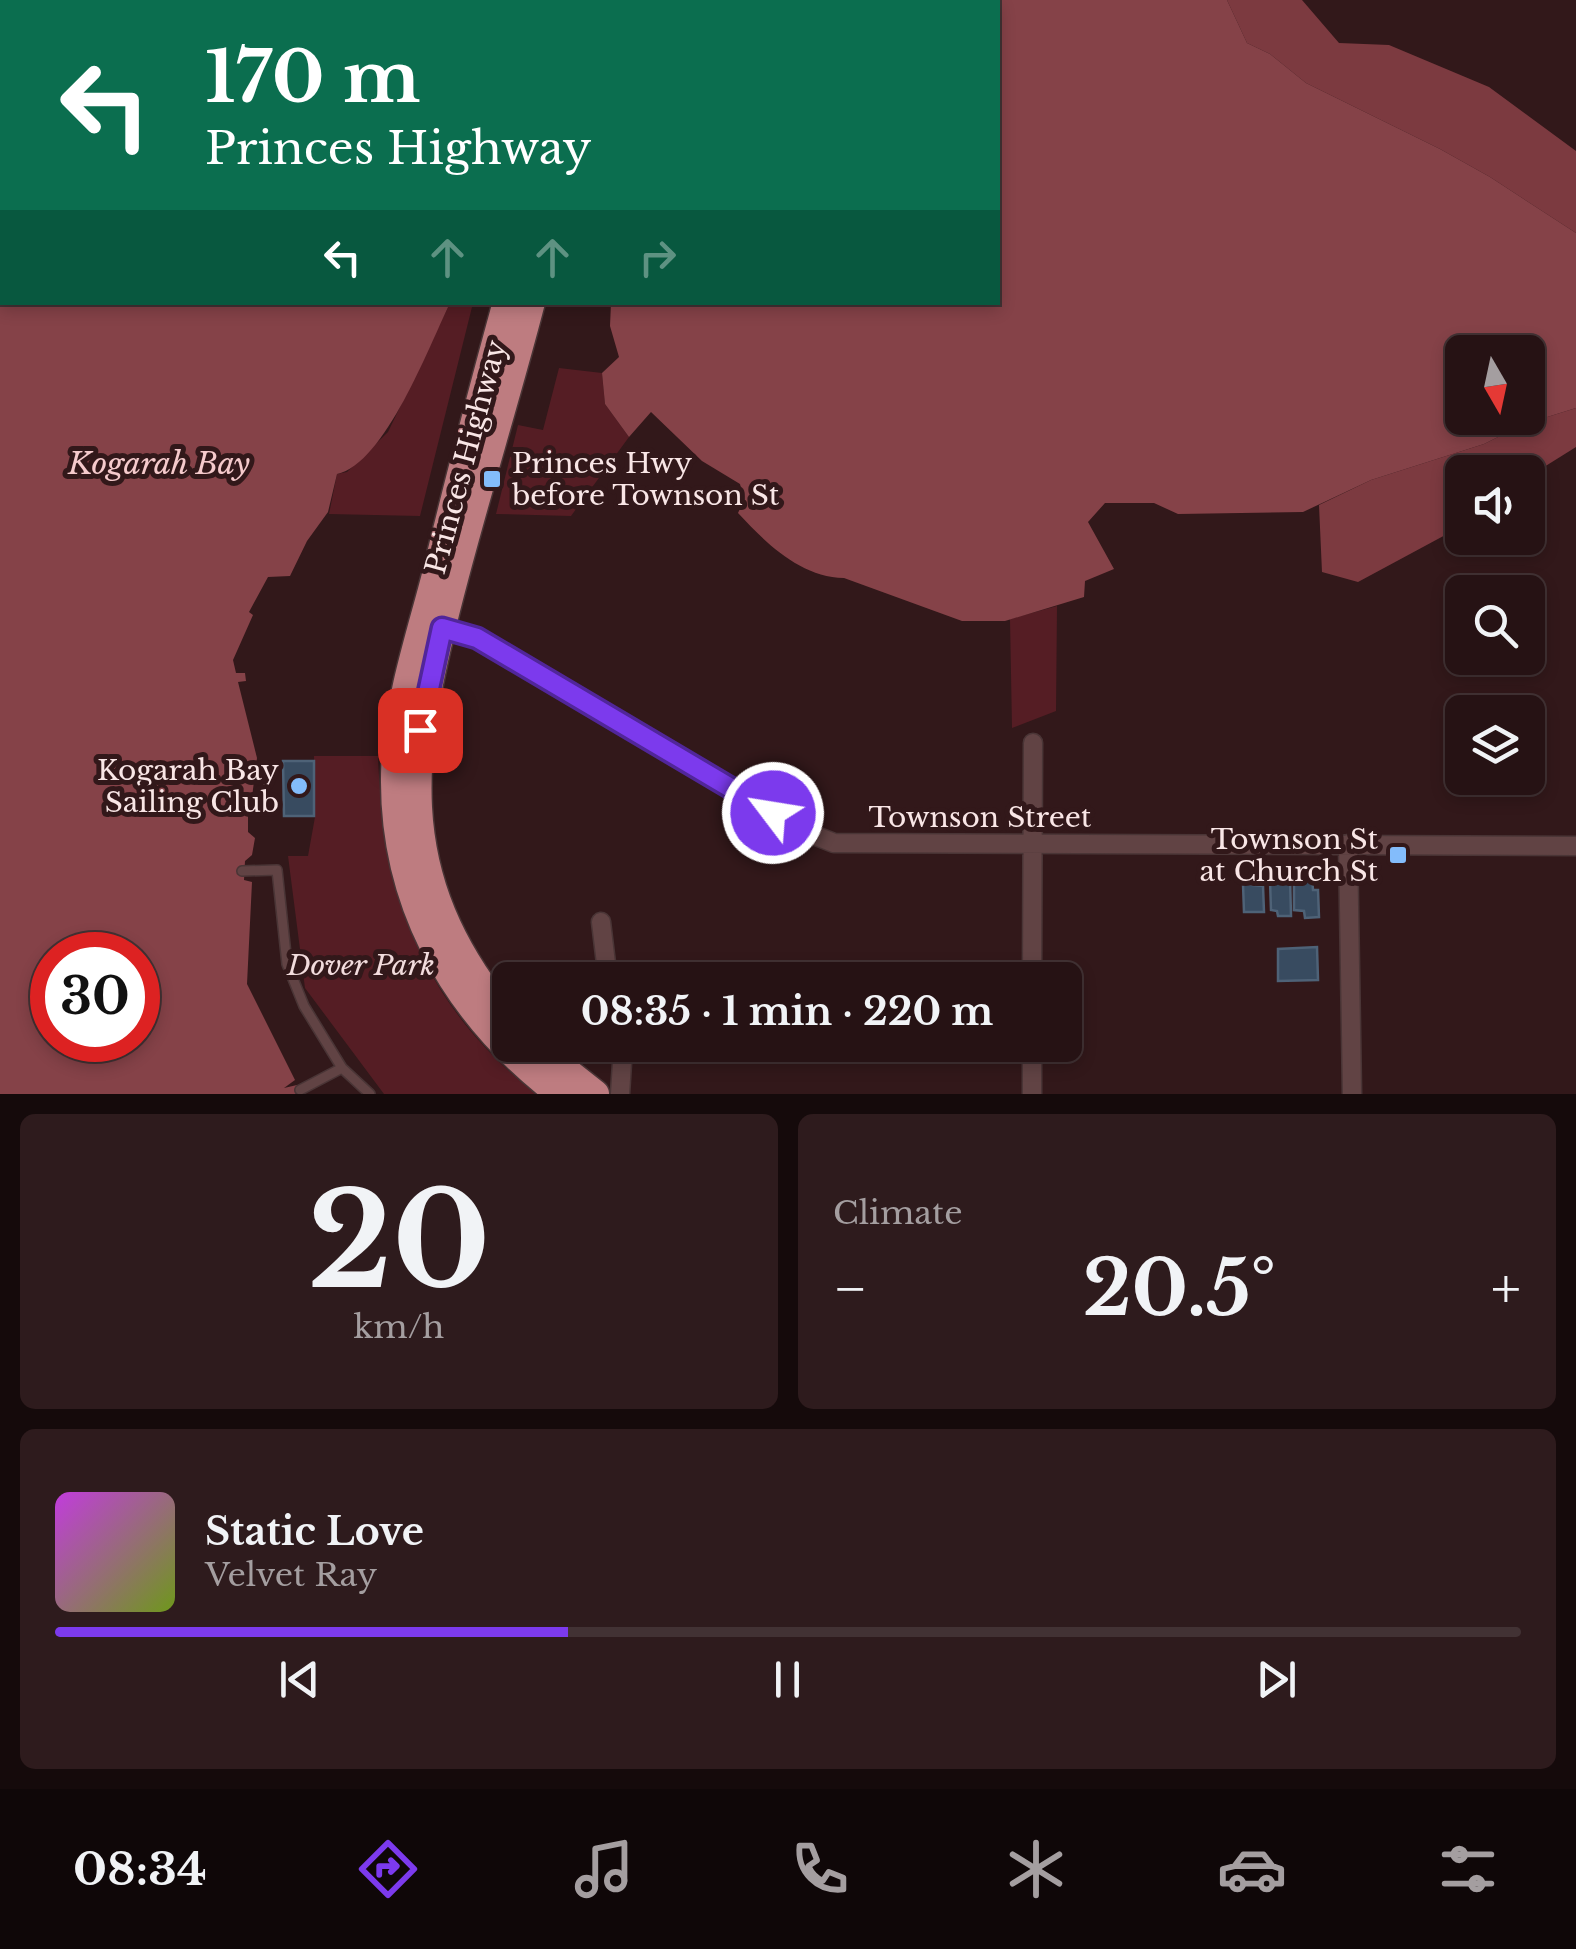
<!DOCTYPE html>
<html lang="en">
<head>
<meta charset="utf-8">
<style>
  body { margin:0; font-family:"Libre Baskerville",serif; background:#2e1b1d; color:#f1f3f6; height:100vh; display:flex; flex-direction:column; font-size:38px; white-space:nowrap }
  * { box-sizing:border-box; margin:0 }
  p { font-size:32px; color:#a49ea0 }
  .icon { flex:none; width:55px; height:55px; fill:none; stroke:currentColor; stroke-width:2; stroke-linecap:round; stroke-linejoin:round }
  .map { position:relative; height:1094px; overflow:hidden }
  .side { display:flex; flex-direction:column; gap:20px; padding:20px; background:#150a0b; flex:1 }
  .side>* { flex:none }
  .hud { position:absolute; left:0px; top:0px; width:1000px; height:305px; box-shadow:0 5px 15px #0003,0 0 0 2px #423234; background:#0b6e4f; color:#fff; overflow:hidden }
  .needle { width:65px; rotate:171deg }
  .fabs { position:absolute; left:1445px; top:335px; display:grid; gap:20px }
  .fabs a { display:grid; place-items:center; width:100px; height:100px; border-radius:15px; background:#261214; box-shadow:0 5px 15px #0003,0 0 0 2px #423234; font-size:50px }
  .speed { position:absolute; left:30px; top:932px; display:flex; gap:20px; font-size:50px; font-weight:700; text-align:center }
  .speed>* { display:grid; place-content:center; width:130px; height:130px; border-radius:50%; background:#261214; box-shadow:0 5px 15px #0003,0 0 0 2px #423234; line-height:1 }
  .speed .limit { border:15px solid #d22; background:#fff; color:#111 }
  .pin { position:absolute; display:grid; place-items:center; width:85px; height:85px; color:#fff; margin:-42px; border-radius:20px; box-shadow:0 5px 15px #0006 }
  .me { position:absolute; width:110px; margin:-55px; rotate:301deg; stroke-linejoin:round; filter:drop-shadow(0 0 8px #0008) }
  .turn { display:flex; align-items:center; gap:35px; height:210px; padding:0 40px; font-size:45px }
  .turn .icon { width:130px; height:130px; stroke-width:2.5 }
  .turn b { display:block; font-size:70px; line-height:85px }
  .lanes { display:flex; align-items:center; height:95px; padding:0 40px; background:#0003; justify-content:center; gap:50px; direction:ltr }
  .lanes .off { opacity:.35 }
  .big { font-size:75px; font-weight:700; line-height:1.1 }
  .side .card { flex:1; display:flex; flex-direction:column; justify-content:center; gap:15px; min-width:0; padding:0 35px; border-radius:15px; background:#2e1b1d }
  .side .dial { align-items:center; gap:0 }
  .dial b { font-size:130px; line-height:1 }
  .song { display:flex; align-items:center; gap:30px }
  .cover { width:120px; height:120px; border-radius:15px; background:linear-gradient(135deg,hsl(290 70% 55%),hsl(80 70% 35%)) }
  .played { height:10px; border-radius:5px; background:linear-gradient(90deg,#7c3aed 35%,#423234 35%) }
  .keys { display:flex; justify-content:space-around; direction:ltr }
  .heat { display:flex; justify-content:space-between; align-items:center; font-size:55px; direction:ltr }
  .side .tiles { flex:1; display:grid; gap:20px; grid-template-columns:1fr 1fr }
  .card:last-child { grid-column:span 2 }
  .trip { position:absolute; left:492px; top:962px; width:590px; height:100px; border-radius:15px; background:#261214; box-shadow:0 5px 15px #0003,0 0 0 2px #423234; font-weight:700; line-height:100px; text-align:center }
  .tab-bar { display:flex; height:160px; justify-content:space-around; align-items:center; background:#0f0708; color:#a49ea0 }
  .tab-bar .icon { width:70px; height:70px }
  .tab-bar .selected { color:#7c3aed }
  .tab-bar b { font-size:45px; color:#f1f3f6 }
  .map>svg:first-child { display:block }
  .green { fill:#551d24 }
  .forest { fill:#7c3a40 }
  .water { fill:#854248; fill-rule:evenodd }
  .building { fill:#384b60; stroke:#4e6277; stroke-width:2.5 }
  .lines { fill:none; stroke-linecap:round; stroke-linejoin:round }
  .service-casing { stroke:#4a3536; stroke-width:12 }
  .minor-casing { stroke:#4a3536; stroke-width:21 }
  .trunk-casing { stroke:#4a3536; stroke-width:31 }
  .service { stroke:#614344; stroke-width:9 }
  .minor { stroke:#614344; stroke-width:18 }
  .trunk { stroke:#be7c80; stroke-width:28 }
  .route-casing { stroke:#51269a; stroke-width:25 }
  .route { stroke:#7c3aed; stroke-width:18 }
  .poi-dot { fill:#83bcfb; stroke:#32181a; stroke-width:4 }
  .labels { text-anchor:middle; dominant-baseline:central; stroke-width:10; stroke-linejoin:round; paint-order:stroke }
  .street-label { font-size:28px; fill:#f9e6e6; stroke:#32181a }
  .poi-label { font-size:28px; fill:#f9e6e6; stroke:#32181a; text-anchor:end }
  .park-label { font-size:28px; font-style:italic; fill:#f2dcdd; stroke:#32181a }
  .water-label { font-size:30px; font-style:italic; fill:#f5cacc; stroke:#32181a }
</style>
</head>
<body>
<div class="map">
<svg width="1576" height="1094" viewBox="0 0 1576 1094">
  <rect width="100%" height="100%" fill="#32181a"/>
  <!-- green -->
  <path class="green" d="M450,303h23l-53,213 -91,-2 8,-40 10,-2 41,-40z
    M559,368l43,5 3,31 24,33 -58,79 -75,-2 22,-89 25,5z
    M1057,606l-1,105 -44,17 -2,-109z
    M314,756h64c5,140 45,249 158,338h-152l-79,-106 -17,-132h20l7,-39z"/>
  <!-- forest -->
  <path class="forest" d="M1227,0h75l37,43 50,2 100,42 87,64v82l-86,-56 -50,-28 -134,-66 -36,-29 -23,-11z
    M1576,408v39l-48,30v-5h-66v54l-104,56 -36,-10 -3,-67 52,-25 113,-36 38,-19z"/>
  <!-- water -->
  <path class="water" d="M0,0h474v2h-472v300l448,1c-21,43 -65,161 -113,171l-9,38 -21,29 -17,35 -22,1 -19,35 4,3 -20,45 3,13h9l1,8 -8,1 19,76 -5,39 -4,3v32l7,6 -3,17 -7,6 -1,19 8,2 -5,102 48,96 -11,8 13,-3 5,9h-302zM52,955h86v85h-86z
    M709,0h518l20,43 23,11 36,29 134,66 50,28 86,56v175l-54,17 -38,19 -113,36 -68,32 -125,2 -24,-11h-49l-17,19 26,47 -29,12 -1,16 -79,24h-43l-118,-43c-44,-1 -78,-35 -106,-65l6,-13 -4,-16 -38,-23 -51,-49 -22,25 -24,-33 -3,-31 17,-16 -9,-31 1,-23 387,-1v-300zM1462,352h66v66h-66z"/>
  <!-- building -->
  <path class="building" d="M283,761h31v55h-30z
    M1279,877h11l1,39h-13l-1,-5 -6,-1 -1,-29 9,1z
    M1294,878h18l1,12h5l1,27 -14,1 -1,-7 -10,-1z
    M1243,884l20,2 1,26h-20z
    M1317,947l1,33 -40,1v-32z"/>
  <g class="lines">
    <!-- service casing -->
    <g class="service-casing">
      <path id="service" d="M242,871l35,-1 10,94 17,42 38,62 28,26
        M300,1090l42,-22"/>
    </g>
    <!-- minor casing -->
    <g class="minor-casing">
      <path id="minor" d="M442,628l35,10 329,194 28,11 742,3
        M1348,844l4,250
        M601,922l7,58
        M1032,980l1,-237
        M617,1045l5,18 -2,31
        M1032,1094v-49"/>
    </g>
    <!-- trunk casing -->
    <g class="trunk-casing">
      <path id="trunk" d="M560,2v-2
        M582,2v-2
        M507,302c-25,91 -49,182 -71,273 -15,58 -35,118 -40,178 -10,140 55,258 164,341
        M510,1022c-126,-149 -101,-274 -55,-447 24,-91 52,-181 76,-273
        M533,1045l62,49"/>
    </g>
    <!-- service -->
    <use href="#service" class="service"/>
    <!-- minor -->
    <use href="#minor" class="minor"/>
    <!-- trunk -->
    <use href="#trunk" class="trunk"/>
  </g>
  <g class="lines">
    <!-- route casing -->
    <g class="route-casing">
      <path id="route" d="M420,730l22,-102 35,10 296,175"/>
    </g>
    <!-- route -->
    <use href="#route" class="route"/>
  </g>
  <!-- markers -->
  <g class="poi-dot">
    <rect x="482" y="469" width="20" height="20" rx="5"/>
    <circle cx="299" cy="786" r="10"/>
    <rect x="1388" y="845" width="20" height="20" rx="5"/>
  </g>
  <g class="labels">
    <!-- street labels -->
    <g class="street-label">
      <text transform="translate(466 457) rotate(-75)">Princes Highway</text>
      <text x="980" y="817">Townson Street</text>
    </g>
    <!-- poi labels -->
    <g class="poi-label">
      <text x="512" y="463" text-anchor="start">Princes Hwy<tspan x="512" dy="32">before Townson St</tspan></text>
      <text x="279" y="770">Kogarah Bay<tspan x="279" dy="32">Sailing Club</tspan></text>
      <text x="1378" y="839">Townson St<tspan x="1378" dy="32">at Church St</tspan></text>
    </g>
    <!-- park labels -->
    <g class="park-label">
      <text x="361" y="965">Dover Park</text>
    </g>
    <!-- water labels -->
    <g class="water-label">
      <text x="159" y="463">Kogarah Bay</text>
    </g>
  </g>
</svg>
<div class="fabs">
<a><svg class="needle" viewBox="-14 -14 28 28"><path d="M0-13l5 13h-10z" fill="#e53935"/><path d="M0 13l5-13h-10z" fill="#a49ea0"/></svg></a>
<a><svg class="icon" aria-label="sound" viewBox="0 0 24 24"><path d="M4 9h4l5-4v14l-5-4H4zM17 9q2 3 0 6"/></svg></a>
<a><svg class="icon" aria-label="search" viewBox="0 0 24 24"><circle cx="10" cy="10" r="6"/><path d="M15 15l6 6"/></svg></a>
<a><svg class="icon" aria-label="layers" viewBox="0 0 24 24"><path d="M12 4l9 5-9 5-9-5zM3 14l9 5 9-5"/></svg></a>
</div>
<div class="speed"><div class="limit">30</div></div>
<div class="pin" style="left:420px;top:730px;background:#d93025"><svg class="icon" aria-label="arrive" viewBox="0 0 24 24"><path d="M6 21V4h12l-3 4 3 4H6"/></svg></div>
<svg class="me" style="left:773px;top:813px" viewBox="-20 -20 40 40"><circle r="17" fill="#7c3aed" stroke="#fff" stroke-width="3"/><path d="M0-11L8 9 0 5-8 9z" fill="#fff"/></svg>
<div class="trip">08:35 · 1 min · 220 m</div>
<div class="hud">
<div class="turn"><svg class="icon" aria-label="left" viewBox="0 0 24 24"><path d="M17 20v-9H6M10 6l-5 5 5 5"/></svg><div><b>170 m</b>Princes Highway</div></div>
<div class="lanes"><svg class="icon" aria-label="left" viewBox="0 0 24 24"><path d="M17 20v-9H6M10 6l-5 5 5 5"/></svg><svg class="icon off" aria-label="ahead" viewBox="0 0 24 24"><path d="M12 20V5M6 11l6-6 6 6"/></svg><svg class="icon off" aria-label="ahead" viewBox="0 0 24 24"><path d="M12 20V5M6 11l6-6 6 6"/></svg><svg class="icon off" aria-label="right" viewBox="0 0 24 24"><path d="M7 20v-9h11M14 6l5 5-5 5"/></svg></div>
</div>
</div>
<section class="side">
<div class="tiles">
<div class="card dial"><b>20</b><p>km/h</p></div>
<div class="card"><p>Climate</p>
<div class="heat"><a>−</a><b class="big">20.5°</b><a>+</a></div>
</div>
<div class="card">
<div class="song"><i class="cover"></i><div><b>Static Love</b><p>Velvet Ray</p></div></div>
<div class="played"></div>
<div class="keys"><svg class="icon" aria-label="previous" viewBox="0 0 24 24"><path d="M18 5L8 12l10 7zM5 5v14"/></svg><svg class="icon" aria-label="pause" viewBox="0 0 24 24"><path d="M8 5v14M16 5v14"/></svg><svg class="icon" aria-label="next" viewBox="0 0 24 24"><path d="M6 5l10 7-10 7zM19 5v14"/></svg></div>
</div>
</div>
</section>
<nav class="tab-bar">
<b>08:34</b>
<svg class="icon selected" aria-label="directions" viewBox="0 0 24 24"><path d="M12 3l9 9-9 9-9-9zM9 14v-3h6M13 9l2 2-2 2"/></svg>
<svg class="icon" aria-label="music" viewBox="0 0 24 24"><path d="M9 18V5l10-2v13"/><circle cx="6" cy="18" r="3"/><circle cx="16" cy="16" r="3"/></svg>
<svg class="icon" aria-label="phone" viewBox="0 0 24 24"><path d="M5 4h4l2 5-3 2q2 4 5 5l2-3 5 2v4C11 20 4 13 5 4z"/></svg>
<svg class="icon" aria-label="climate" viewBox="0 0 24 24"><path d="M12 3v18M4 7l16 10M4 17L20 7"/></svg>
<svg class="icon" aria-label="car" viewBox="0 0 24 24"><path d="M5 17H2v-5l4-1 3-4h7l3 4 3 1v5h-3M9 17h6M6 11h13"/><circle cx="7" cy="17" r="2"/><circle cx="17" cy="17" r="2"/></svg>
<svg class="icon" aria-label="filters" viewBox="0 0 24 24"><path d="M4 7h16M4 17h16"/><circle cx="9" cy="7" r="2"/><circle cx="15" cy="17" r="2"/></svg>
</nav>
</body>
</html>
